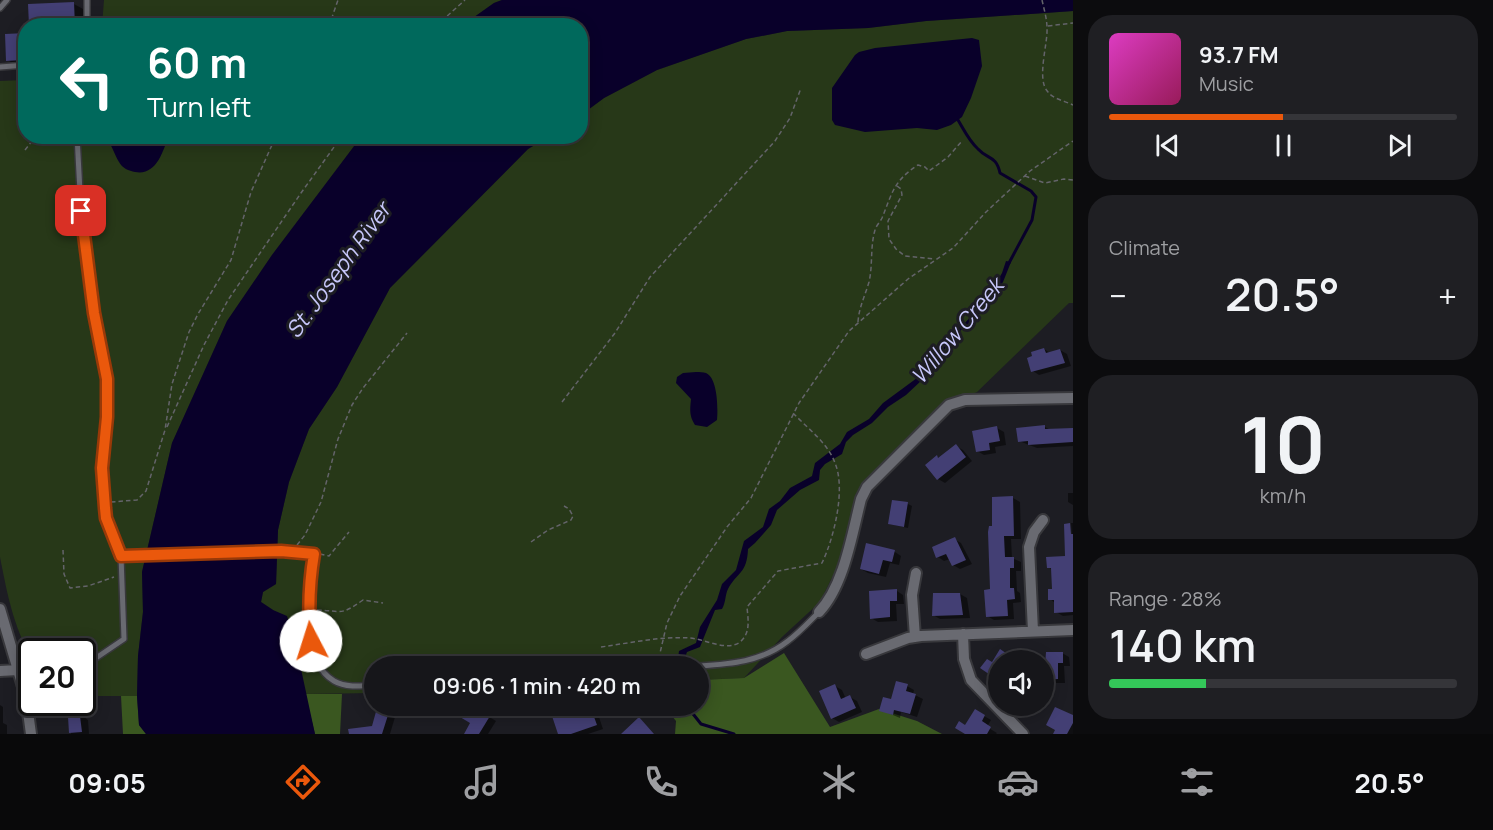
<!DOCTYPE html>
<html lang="en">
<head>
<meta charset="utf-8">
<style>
  body { margin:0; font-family:Manrope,sans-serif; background:#1f1f23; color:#f1f3f6; height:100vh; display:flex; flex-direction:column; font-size:22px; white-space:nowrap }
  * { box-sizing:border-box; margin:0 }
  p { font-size:20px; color:#9e9fa2 }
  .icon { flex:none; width:33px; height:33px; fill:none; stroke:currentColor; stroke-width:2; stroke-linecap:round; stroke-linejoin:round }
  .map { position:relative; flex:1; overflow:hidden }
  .details { display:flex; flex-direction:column; gap:15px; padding:15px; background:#0c0c0e; width:420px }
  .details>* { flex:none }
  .hud { position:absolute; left:18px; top:18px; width:570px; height:126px; border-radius:24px; box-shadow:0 3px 15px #0003,0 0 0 2px #353539; background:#00695c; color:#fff; overflow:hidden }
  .fabs { position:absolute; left:988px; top:650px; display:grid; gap:12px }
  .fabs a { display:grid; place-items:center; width:66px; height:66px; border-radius:50%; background:#16161a; box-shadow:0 3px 15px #0003,0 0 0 2px #353539; font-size:30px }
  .speed { position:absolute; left:18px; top:638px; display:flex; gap:12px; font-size:30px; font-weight:700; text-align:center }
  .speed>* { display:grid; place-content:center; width:78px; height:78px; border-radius:50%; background:#16161a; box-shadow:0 3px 15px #0003,0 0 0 2px #353539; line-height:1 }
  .speed .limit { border:3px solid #111; border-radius:9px; background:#fff; color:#111 }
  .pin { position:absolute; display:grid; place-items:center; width:51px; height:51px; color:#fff; margin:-26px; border-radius:12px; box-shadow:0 3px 9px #0006 }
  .me { position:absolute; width:66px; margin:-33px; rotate:355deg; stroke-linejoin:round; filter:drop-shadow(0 0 4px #0008) }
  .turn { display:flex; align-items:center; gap:21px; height:126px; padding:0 30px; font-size:27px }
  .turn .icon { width:78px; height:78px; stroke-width:2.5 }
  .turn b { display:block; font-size:42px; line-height:51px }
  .big { font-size:45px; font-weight:600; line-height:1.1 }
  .details .card { flex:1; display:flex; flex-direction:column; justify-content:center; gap:9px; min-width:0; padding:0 21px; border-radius:24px; background:#1f1f23 }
  .details .dial { align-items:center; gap:0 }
  .dial b { font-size:78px; line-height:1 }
  .song { display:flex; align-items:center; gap:18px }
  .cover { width:72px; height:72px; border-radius:9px; background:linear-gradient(135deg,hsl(310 70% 55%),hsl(330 70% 35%)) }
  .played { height:6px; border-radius:3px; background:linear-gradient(90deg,#ea580c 50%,#353539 50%) }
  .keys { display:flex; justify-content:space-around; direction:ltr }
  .heat { display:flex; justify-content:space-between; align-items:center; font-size:33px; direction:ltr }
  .charge { height:9px; border-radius:4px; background:linear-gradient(90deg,#34c759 28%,#353539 0) }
  .trip { position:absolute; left:364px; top:656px; width:345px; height:60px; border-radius:30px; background:#16161a; box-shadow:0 3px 15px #0003,0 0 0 2px #353539; font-weight:600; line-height:60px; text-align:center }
  .tabs { display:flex; height:96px; justify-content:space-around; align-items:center; background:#09090a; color:#9e9fa2 }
  .tabs .icon { width:42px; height:42px }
  .tabs .selected { color:#ea580c }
  .tabs b { font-size:27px; color:#f1f3f6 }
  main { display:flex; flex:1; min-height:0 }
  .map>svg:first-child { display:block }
  .green { fill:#273818 }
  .forest { fill:#3a5720 }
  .water { fill:#09002a }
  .shadow { fill:#0007 }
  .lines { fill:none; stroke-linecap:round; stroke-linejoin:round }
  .stream { stroke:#09002a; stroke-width:3 }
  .building { fill:#433f74 }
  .lane-casing { stroke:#38383c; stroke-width:8 }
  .street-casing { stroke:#38383c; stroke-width:14 }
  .path { stroke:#64646a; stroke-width:1.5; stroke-dasharray:4.5 3; stroke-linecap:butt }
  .lane { stroke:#696a71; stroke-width:5 }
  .street { stroke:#696a71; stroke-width:10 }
  .route-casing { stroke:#983908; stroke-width:15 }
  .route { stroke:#ea580c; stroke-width:10 }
  .labels { text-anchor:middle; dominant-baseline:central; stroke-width:6; stroke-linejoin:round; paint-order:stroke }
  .water-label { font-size:22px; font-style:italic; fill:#c7c7fa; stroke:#1d1d23 }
</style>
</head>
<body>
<main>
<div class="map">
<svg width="1073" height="734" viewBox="0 0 1073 734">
  <rect width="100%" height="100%" fill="#1d1d23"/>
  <!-- green -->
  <path class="green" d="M104,0h398l-8,3 -31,22 -361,1z
    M1073,11v292h-4l-92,89 -28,13 -77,76 -22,60 -30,61 -38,35 -38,41 -45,2v-14h-324v27l-70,1 -10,-53 -22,-31 -12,-8 2,-10 13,-8 2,-54 11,-48 20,-53 28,-42 53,-99 138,-139 20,-12 32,-1 1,-21 23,-17 53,-28 89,-31 41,-8 81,-3 58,-7z
    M25,80l1,56 335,1 -89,118 -45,66 -55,122 -30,129 1,40 -5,44 -1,40h-54l-1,-45h-50l-1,6c-18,-32 -24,-64 -31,-100v-476z"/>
  <!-- forest -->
  <path class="forest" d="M784,653l46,74 49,-18 38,12 25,13h-267l1,-13 -13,-16h36v-25l45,-2z
    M305,694h37l-2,40h-25z
    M121,696h16l2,29 7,9h-23z"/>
  <!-- water -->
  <path class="water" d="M502,0h571v11l-147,10 -58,7 -81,3 -41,8 -89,31 -53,28 -23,17 -1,-89 -117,-1 31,-22z
    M972,38l7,2 3,26 -11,32 -9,19 -11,8 -14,5 -20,-2 -52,4 -30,-7 -3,-5v-32l23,-33 4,-3 16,-4z
    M105,137h63c-5,15 -12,39 -33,35 -6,-1 -13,-4 -16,-10 -5,-8 -7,-18 -14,-25z
    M361,137h187l-20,12 -138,139 -53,99 -28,42 -20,53 -11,48 -2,54 -13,8 -2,10 12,8 14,6 8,25 20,93h-169l-7,-9 -2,-29 1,-40 5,-44 -1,-40 30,-129 55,-122 45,-66z
    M1006,261l5,1 -8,20 -13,19 -15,18 -20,16 -33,45 -16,15 -18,12 -16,16 -19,12 -7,7 -4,12 -17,10 -5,6 -1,10 -19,10 -23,20 -6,15 -16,18 -7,6c-1,25 -11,23 -20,40 -3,6 -2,13 -6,20l-7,1 -15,37 -13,5 -5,14h-5l2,-15 17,-8 4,-16 17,-27 5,-16 14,-14 8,-29 19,-14 6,-18 11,-8 10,-13 22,-12 3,-13 25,-19 7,-12 22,-13 14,-16 34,-25 36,-47 10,-6 24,-26 15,-26z
    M696,372c4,0 7,0 10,1 12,5 12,37 11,47l-10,7 -12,-2c-6,-9 -5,-16 -4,-26l-15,-16 1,-6 6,-4z"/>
  <!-- shadow -->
  <path class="shadow" d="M74,4l9,5 1,17h-54z
    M26,34v31h-9l-10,-5z
    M1044,349l6,4 10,-3 7,4 4,12 -32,9 -6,-4z
    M1045,427l6,3 22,-1v17l-36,2 -18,-7z
    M997,428l7,4 2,13 -11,2 1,6 -12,2 -7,-4z
    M956,446l7,4 9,11 -27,22 -7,-4 1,-20z
    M1068,493h5v12l-5,-3z
    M1013,498l7,4 1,37h-10l1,19 9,4v9h-5l1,20 3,2 1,9 -8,1 1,16 -20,1 -7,-4 5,-25 2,-64z
    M908,504l4,2 -4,22 -19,-4z
    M1071,523h2v92l-10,1 -7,-4 -1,-9 -5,-4 4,-9 -1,-20 -5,-3 19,-10 5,-22z
    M954,539l7,4 11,21 -12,5 -7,-4 -3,-6 -6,2 -6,-4z
    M867,545l28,7 6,4 -2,9 -9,-2 -4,14 -18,-4 -7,-4z
    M897,591l6,4 1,9h-8l1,17 -19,1 -7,-4z
    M960,594l7,4 3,20 -30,1 -7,-4z
    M1062,653l7,4 1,9h-6l1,17h-21v-22z
    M835,686l7,4 4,9 4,-2 7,4 5,11 -23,10 -7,-4z
    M907,686l7,4 -1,4 10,5 -6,18 -16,-5 -1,6 -19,-8z
    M0,705l3,2v16l4,2v9h-7z
    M456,705h23l15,9 -3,4 5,3 -8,13h-23l8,-12z
    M592,705l8,3 3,8 -4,1 4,12 -15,5h-29l-5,-17z
    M975,711l16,9 -4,7 10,6 -1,1h-28l-11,-6 9,-1z
    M388,713l7,4 -5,17h-27l-1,-5 11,-2z
    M84,717l4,3 1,14h-18l-2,-16z
    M1073,717v17h-18l2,-4z"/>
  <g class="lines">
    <!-- stream -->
    <path class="stream" d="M958,120c6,10 11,21 20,29 10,11 18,6 22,24l31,18 5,6 -4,23 -23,43
      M686,705l15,19 33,10"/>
  </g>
  <!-- building -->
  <path class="building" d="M74,2l1,24h-46l-1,-22z
    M26,33v21h-4l1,6 -17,1 -1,-27z
    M1044,348l2,5 14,-4 5,14 -34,9 -4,-14 5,-2 -1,-4z
    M1045,425v4l28,-1v14l-45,3v-4l-10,1 -2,-14z
    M997,426l3,15 -11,2 1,7 -14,2 -4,-21z
    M956,444l10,13 -29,23 -12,-15 12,-10 1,3z
    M1013,496l1,40h-10l1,21h9v11h-4v20h4l1,11 -8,1 1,16 -22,1 -2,-27 6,-1 -2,-57 1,-6h3v-29z
    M892,500l16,2 -4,25 -16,-3z
    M1070,523l1,11h2v78l-19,1v-13h-6v-11h4l-1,-21h-4l-1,-11 19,-1 -1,-32z
    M955,537l11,23 -14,6 -6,-12 -10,4 -4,-11z
    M866,543l29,7 -3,12 -9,-2 -4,14 -19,-5z
    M897,589v12h-7v16l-20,2 -1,-28z
    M933,593h27l3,22 -31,1z
    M1000,649l16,11h-17v21l-19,-13 7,-9 5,3z
    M1046,652h17v11h-5v16l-14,1z
    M896,681l12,3 -2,7 10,3 -6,20 -16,-4 -1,5 -14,-4 4,-14 8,2z
    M835,684l6,15 9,-4 6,13 -25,11 -12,-28z
    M454,705h28l6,4 -2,4 4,3 -11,18h-15l6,-11 -20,-12z
    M587,705h7l3,7 -4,2 4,11 -26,9h-13l-6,-18z
    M1055,707l18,8v8l-6,11h-14l2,-4 -9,-5z
    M377,708l12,4 -7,22h-33l-1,-5 24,-3z
    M975,709l10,6 -3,6 9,6 -4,7h-22l-10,-6 4,-7 6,4z
    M80,716l2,16 -13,1 -1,-16z
    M639,717l15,17h-33z"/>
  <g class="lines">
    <!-- lane casing -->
    <g class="lane-casing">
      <path id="lane" d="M0,8l7,-8
        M87,26v-26
        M0,67l26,-2
        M77,136l5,93 12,84 13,66v38l-5,51 2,35 2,15 15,38 3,83 -28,19 -14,2
        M121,556l160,-5 32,3c-4,33 -14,107 21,127 12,7 28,5 41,4
        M16,665l16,-1
        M699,666c32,-2 62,-4 89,-25 11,-8 21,-19 31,-29"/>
    </g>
    <!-- street casing -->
    <g class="street-casing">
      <path id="street" d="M0,609l26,88 5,37
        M819,612c25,-26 33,-78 42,-113l6,-12 82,-82 16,-5 108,-2
        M1033,631l-4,-84 5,-15 9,-12
        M963,634l1,25 7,21 52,54
        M915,637l-3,-42 4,-22
        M866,654l42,-16 13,-2 152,-6
        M0,671l18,-1"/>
    </g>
    <!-- path -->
    <path class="path" d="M1042,0c2,9 5,19 5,28 1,16 -11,52 1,64 5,7 17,9 25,13
      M329,26l9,-26
      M436,26l29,-26
      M1048,26l25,-3
      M25,150l11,-14
      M1025,176l20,7 19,-4 9,1
      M897,186l4,3 1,6 -14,26 1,18 7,10 9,7 30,3
      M858,322c1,-15 7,-26 11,-40 4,-17 1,-35 6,-52 1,-4 5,-8 7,-12 10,-24 11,-37 36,-53l7,2 4,4 19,-14 14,-16
      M562,402l53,-69 35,-56 125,-136 15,-23 11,-30
      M167,427l37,-82 24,-45 73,-107 41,-57
      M111,502l26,-2 9,-9 19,-61 7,-46 17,-52 9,-18 33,-54 20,-68 25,-56
      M531,542l17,-12 23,-10 2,-4 -4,-7 -5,-3
      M297,545l8,-10 16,-33 17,-63 14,-34 11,-17 44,-55
      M63,550l1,24 6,14 18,-2 26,-9
      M320,554l9,2 20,-24
      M317,610c26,1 23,6 46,-10l20,3
      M601,647c29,-4 60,-11 89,-9 15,1 37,14 50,4 11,-9 8,-23 7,-35l31,-36 44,-8c12,-25 24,-74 13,-100 -7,-20 -28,-35 -42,-50
      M657,666l10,-43 13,-27 47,-69 24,-29 48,-95 50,-72 59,-52 45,-31 33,-36 44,-41 43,-30"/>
    <!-- lane -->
    <use href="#lane" class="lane"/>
    <!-- street -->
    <use href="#street" class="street"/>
  </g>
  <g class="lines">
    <!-- route casing -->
    <g class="route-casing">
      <path id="route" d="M81,211l13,102 13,66v38l-5,51 3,40 1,10 15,38 160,-5 33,3c-5,29 -6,57 -3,87"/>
    </g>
    <!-- route -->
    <use href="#route" class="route"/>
  </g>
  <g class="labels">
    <!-- water labels -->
    <g class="water-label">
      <text transform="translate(338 270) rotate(-54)">St. Joseph River</text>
      <text transform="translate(957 331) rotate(-50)">Willow Creek</text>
    </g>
  </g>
</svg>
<div class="fabs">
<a><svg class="icon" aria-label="sound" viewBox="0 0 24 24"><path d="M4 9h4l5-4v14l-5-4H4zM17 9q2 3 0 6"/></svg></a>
</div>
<div class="speed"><div class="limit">20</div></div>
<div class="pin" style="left:81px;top:211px;background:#d93025"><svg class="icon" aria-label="arrive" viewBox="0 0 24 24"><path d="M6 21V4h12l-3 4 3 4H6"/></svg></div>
<svg class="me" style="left:311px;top:641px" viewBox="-20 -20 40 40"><circle r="19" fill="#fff"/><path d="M0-13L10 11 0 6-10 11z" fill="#ea580c"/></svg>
<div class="trip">09:06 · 1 min · 420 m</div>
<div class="hud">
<div class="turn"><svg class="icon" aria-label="left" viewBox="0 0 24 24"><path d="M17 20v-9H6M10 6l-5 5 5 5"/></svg><div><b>60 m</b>Turn left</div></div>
</div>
</div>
<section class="details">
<div class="card">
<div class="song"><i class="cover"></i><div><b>93.7 FM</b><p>Music</p></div></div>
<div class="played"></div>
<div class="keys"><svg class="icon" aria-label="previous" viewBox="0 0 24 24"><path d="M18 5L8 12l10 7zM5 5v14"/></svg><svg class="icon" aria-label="pause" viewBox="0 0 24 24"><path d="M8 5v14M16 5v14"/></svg><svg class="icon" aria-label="next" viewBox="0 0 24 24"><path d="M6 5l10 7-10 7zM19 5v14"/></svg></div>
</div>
<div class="card"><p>Climate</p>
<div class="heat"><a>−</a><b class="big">20.5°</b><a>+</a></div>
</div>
<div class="card dial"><b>10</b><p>km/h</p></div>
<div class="card"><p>Range · 28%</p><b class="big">140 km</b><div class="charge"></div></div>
</section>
</main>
<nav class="tabs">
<b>09:05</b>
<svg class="icon selected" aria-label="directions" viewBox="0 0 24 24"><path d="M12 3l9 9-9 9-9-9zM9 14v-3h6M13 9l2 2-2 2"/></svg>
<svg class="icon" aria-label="music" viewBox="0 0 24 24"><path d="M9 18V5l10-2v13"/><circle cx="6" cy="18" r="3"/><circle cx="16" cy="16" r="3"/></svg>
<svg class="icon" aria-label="phone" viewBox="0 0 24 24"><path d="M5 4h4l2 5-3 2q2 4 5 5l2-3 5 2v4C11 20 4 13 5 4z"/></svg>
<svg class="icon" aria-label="climate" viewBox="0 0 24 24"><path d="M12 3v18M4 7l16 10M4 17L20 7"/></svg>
<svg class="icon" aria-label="car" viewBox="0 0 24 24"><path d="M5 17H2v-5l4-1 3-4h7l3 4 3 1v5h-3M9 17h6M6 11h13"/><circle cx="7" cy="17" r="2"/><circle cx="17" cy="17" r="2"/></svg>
<svg class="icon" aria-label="filters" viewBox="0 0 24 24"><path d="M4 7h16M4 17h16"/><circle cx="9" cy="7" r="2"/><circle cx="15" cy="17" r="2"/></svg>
<b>20.5°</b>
</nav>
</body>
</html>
